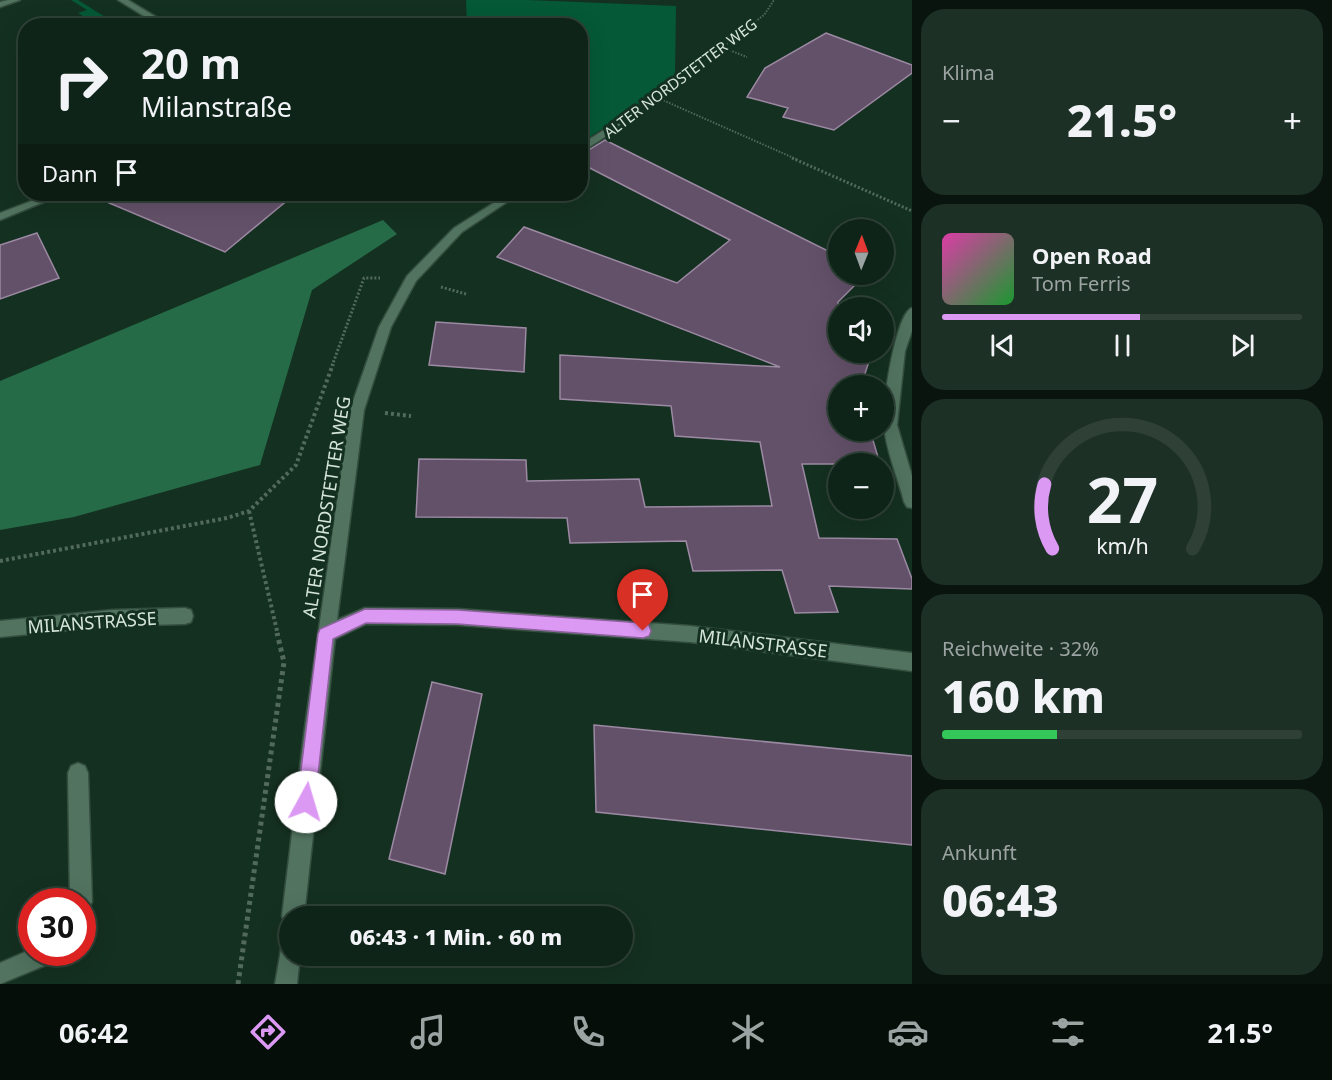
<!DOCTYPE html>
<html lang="de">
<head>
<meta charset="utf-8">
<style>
  body { margin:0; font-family:"Noto Sans",sans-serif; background:#1d3025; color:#f1f3f6; height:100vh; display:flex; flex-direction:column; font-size:22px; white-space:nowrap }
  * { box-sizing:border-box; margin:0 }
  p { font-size:20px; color:#9ba4a2 }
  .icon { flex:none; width:33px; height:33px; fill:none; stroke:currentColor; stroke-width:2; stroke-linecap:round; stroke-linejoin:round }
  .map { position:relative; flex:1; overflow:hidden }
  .details { display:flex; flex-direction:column; gap:9px; padding:9px; background:#08140d; width:420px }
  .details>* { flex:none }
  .top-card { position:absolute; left:18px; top:18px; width:570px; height:183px; border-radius:24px; box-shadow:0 6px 24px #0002,0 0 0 2px #2f4137; background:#0f2418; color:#f1f3f6; overflow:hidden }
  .needle { width:39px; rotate:1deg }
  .tools { position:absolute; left:828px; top:219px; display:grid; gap:12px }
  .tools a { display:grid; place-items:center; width:66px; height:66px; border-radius:50%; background:#0f2418; box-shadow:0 6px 24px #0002,0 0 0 2px #2f4137; font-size:30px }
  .speed { position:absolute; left:18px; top:888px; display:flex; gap:12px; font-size:30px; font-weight:700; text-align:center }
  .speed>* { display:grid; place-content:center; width:78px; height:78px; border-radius:50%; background:#0f2418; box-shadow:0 6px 24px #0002,0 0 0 2px #2f4137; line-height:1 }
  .speed .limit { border:9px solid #d22; background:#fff; color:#111 }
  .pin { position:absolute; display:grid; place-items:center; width:51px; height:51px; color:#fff; margin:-62px -26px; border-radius:50% 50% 50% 0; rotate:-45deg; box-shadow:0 0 6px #0007 }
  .pin .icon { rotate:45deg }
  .me { position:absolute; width:66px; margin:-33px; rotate:6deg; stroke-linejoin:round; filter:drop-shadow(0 0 4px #0008) }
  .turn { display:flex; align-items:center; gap:21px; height:126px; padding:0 24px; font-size:27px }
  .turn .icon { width:78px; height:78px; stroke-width:2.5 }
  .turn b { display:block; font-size:42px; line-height:51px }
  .then { display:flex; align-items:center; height:57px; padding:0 24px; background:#0003; gap:12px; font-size:22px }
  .big { font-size:45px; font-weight:800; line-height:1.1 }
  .details .card { flex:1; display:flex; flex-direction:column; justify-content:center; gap:9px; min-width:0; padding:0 21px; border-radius:24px; background:#1d3025 }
  .details .dial { align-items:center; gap:0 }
  .dial svg { height:156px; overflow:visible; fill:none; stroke:#2f4137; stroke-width:7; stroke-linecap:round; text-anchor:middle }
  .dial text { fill:#f1f3f6; stroke:none }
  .song { display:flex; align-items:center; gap:18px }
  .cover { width:72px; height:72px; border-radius:9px; background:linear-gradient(135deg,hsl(320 70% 55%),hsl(130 70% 35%)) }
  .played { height:6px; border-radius:3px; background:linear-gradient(90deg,#dc99f4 55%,#2f4137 55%) }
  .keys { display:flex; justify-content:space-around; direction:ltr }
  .heat { display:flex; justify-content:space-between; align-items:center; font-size:33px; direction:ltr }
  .charge { height:9px; border-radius:4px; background:linear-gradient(90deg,#34c759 32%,#2f4137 0) }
  .trip { position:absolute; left:279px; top:906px; width:354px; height:60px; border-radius:30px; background:#0f2418; box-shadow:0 6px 24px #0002,0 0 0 2px #2f4137; font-weight:800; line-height:60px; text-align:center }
  .tab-bar { display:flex; height:96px; justify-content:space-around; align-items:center; background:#060e0a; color:#9ba4a2 }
  .tab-bar .icon { width:42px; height:42px }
  .tab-bar .current { color:#dc99f4 }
  .tab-bar b { font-size:27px; color:#f1f3f6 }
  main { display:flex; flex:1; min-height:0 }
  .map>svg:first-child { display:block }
  .green { fill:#055936 }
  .forest { fill:#266b47 }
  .building { fill:#635169; stroke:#9c89a3; stroke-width:1.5 }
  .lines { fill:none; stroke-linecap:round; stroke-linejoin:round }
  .minor-casing { stroke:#334d3e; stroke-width:3 }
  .path-far3 { stroke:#526a5c; stroke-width:2; stroke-dasharray:1.5 1.5; stroke-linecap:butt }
  .path-far2 { stroke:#526a5c; stroke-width:3; stroke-dasharray:2 2; stroke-linecap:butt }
  .path-far1 { stroke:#526a5c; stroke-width:4; stroke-dasharray:3 3; stroke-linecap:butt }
  .path { stroke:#526a5c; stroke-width:5; stroke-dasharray:4 4; stroke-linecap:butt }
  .minor { fill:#51735f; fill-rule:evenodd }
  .route { fill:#dc99f4; stroke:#8f639f; stroke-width:1.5 }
  .labels { text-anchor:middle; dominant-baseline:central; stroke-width:6; stroke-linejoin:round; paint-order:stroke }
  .far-street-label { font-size:15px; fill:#d5e5db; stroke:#143020 }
  .street-label { font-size:18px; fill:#d5e5db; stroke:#143020 }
</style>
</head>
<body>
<main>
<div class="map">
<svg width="912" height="984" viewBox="0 0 912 984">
  <rect width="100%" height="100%" fill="#143020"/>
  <!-- green -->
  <path class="green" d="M71,0h7l40,25h-21l-19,-12 9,-3z
    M466,0h62l148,6 -1,71 -42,33 -52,32 -1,-116 -113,-1z"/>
  <!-- forest -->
  <path class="forest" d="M383,220l14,14 -85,56 -52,175 -186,52 -74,13v-149z"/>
  <!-- building -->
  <path class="building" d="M826,33l86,32v8l-78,57 -51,-13 5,-9 -41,-11 18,-29z
    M605,140l233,116v18h28l-28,28v50h34l-11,34h-23v44h32l10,34h-78l17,74 78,1 15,40v10l-83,-3 9,26 -43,1 -13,-43 -89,1 -7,-30 -116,2 -3,-25 -151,-1 3,-58 107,1 1,21 112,-2 6,28 127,-1 -12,-64 -85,-6 -4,-30 -111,-7v-44l220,12 -283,-110 27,-30 153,56 53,-43 -150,-77v-8z
    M88,194h207l-70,58z
    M37,233l22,45 -59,21v-54z
    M436,322l90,6 -2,44 -95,-7z
    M432,682l50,12 -37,180 -56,-15z
    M594,725l318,31v89l-316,-33z"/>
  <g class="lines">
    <!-- minor casing -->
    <g class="minor-casing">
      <path id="minor" d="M8,0h12l-20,7v-5z
        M118,0h10l43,26h-11z
        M631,113l8,2 -59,38v-8z
        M50,194h13l-63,26v-7z
        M508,194h11l-57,38 -46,49 -25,46 -27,83 -27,210 28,-12 93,1 232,17 222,27v18l-222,-29 -232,-17 -92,-1 -31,15 -31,277h-14v9l-5,-1 -3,-8 22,-182 46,-324 29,-83 28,-51 47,-48z
        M912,308v23l-7,20 -8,74 15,51v32l-5,-1 -3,-5c-6,-24 -18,-51 -20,-76 -3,-18 12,-114 28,-118z
        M185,608l6,2 2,6 -2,6 -6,2 -72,2 -113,11v-16l113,-11z
        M78,763l7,3 3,7 4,129 -4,7 -6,3v-10h-12l-2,-129 3,-7z
        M290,941v15h10l-3,28h-22l7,-40z
        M32,949v3h29l-3,8 -58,24v-21z"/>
    </g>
    <!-- path-far3 -->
    <path class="path-far3" d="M724,48l23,9
      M658,97l106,-82 10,-15
      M658,98l138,61"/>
    <!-- path-far2 -->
    <path class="path-far2" d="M792,158l120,53
      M441,287l25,7
      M332,366l32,-88h16"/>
    <!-- path-far1 -->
    <path class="path-far1" d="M385,413l26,3
      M249,511l29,124
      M0,561l227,-43 22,-7 47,-46 37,-101"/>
    <!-- path -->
    <path class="path" d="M238,984l46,-322 -7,-29"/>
    <!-- minor -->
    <use href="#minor" class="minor"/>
  </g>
  <!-- route -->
  <path class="route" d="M365,609l93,1 185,13 6,2 2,6 -2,5 -6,2 -185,-14 -92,-1 -33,16 -18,163 -3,7 -6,2 -7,-2 -2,-7 21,-168 2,-5z"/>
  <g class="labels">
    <!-- far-street labels -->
    <g class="far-street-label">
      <text transform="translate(680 78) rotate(-37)">ALTER NORDSTETTER WEG</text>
    </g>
    <!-- street labels -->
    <g class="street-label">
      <text transform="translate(326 507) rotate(-81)">ALTER NORDSTETTER WEG</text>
      <text transform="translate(92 622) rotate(-4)">MILANSTRASSE</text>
      <text transform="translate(763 643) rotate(7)">MILANSTRASSE</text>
    </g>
  </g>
</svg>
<div class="tools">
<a><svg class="needle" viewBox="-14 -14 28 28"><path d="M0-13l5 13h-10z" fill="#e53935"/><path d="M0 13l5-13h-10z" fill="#9ba4a2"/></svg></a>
<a><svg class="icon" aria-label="sound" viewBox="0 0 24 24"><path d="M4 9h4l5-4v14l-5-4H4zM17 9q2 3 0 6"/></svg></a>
<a>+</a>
<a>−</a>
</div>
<div class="speed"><div class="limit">30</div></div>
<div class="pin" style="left:643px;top:631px;background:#d93025"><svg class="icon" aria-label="arrive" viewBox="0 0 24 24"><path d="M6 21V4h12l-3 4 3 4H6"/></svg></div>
<svg class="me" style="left:306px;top:802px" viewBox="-20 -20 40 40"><circle r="19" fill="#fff"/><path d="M0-13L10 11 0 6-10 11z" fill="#dc99f4"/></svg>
<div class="trip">06:43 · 1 Min. · 60 m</div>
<div class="top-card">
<div class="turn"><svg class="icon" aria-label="right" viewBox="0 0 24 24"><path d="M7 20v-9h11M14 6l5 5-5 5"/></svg><div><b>20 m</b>Milanstraße</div></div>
<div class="then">Dann<svg class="icon" aria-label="arrive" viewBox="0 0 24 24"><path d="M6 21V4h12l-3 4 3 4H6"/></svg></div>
</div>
</div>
<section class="details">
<div class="card"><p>Klima</p>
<div class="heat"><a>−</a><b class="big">21.5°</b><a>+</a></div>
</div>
<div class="card">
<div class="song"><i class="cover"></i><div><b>Open Road</b><p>Tom Ferris</p></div></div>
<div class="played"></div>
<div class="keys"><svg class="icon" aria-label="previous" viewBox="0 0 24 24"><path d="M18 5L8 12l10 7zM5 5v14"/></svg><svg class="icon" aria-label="pause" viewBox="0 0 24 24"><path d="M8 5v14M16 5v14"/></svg><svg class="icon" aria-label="next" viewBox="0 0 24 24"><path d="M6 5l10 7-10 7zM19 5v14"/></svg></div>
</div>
<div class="card dial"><svg viewBox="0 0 100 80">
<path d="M14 69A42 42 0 1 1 86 69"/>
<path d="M14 69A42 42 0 0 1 10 36" stroke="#dc99f4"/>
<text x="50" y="56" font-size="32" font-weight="700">27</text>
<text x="50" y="72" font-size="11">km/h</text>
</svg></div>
<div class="card"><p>Reichweite · 32%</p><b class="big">160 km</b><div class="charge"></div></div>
<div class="card"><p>Ankunft</p><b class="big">06:43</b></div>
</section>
</main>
<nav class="tab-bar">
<b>06:42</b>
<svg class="icon current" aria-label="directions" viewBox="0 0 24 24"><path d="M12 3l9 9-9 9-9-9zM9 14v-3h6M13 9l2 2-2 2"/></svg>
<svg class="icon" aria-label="music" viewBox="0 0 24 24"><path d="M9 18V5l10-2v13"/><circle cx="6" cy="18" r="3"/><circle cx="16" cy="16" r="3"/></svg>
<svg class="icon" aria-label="phone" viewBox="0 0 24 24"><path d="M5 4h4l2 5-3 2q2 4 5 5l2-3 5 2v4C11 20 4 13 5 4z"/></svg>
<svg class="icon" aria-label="climate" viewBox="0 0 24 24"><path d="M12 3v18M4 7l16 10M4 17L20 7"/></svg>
<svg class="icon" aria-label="car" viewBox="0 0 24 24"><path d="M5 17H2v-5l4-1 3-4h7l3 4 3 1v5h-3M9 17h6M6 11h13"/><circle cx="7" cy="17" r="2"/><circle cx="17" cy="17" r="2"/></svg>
<svg class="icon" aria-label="filters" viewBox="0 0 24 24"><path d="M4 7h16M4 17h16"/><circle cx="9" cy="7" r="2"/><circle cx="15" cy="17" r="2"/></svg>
<b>21.5°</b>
</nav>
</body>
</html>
